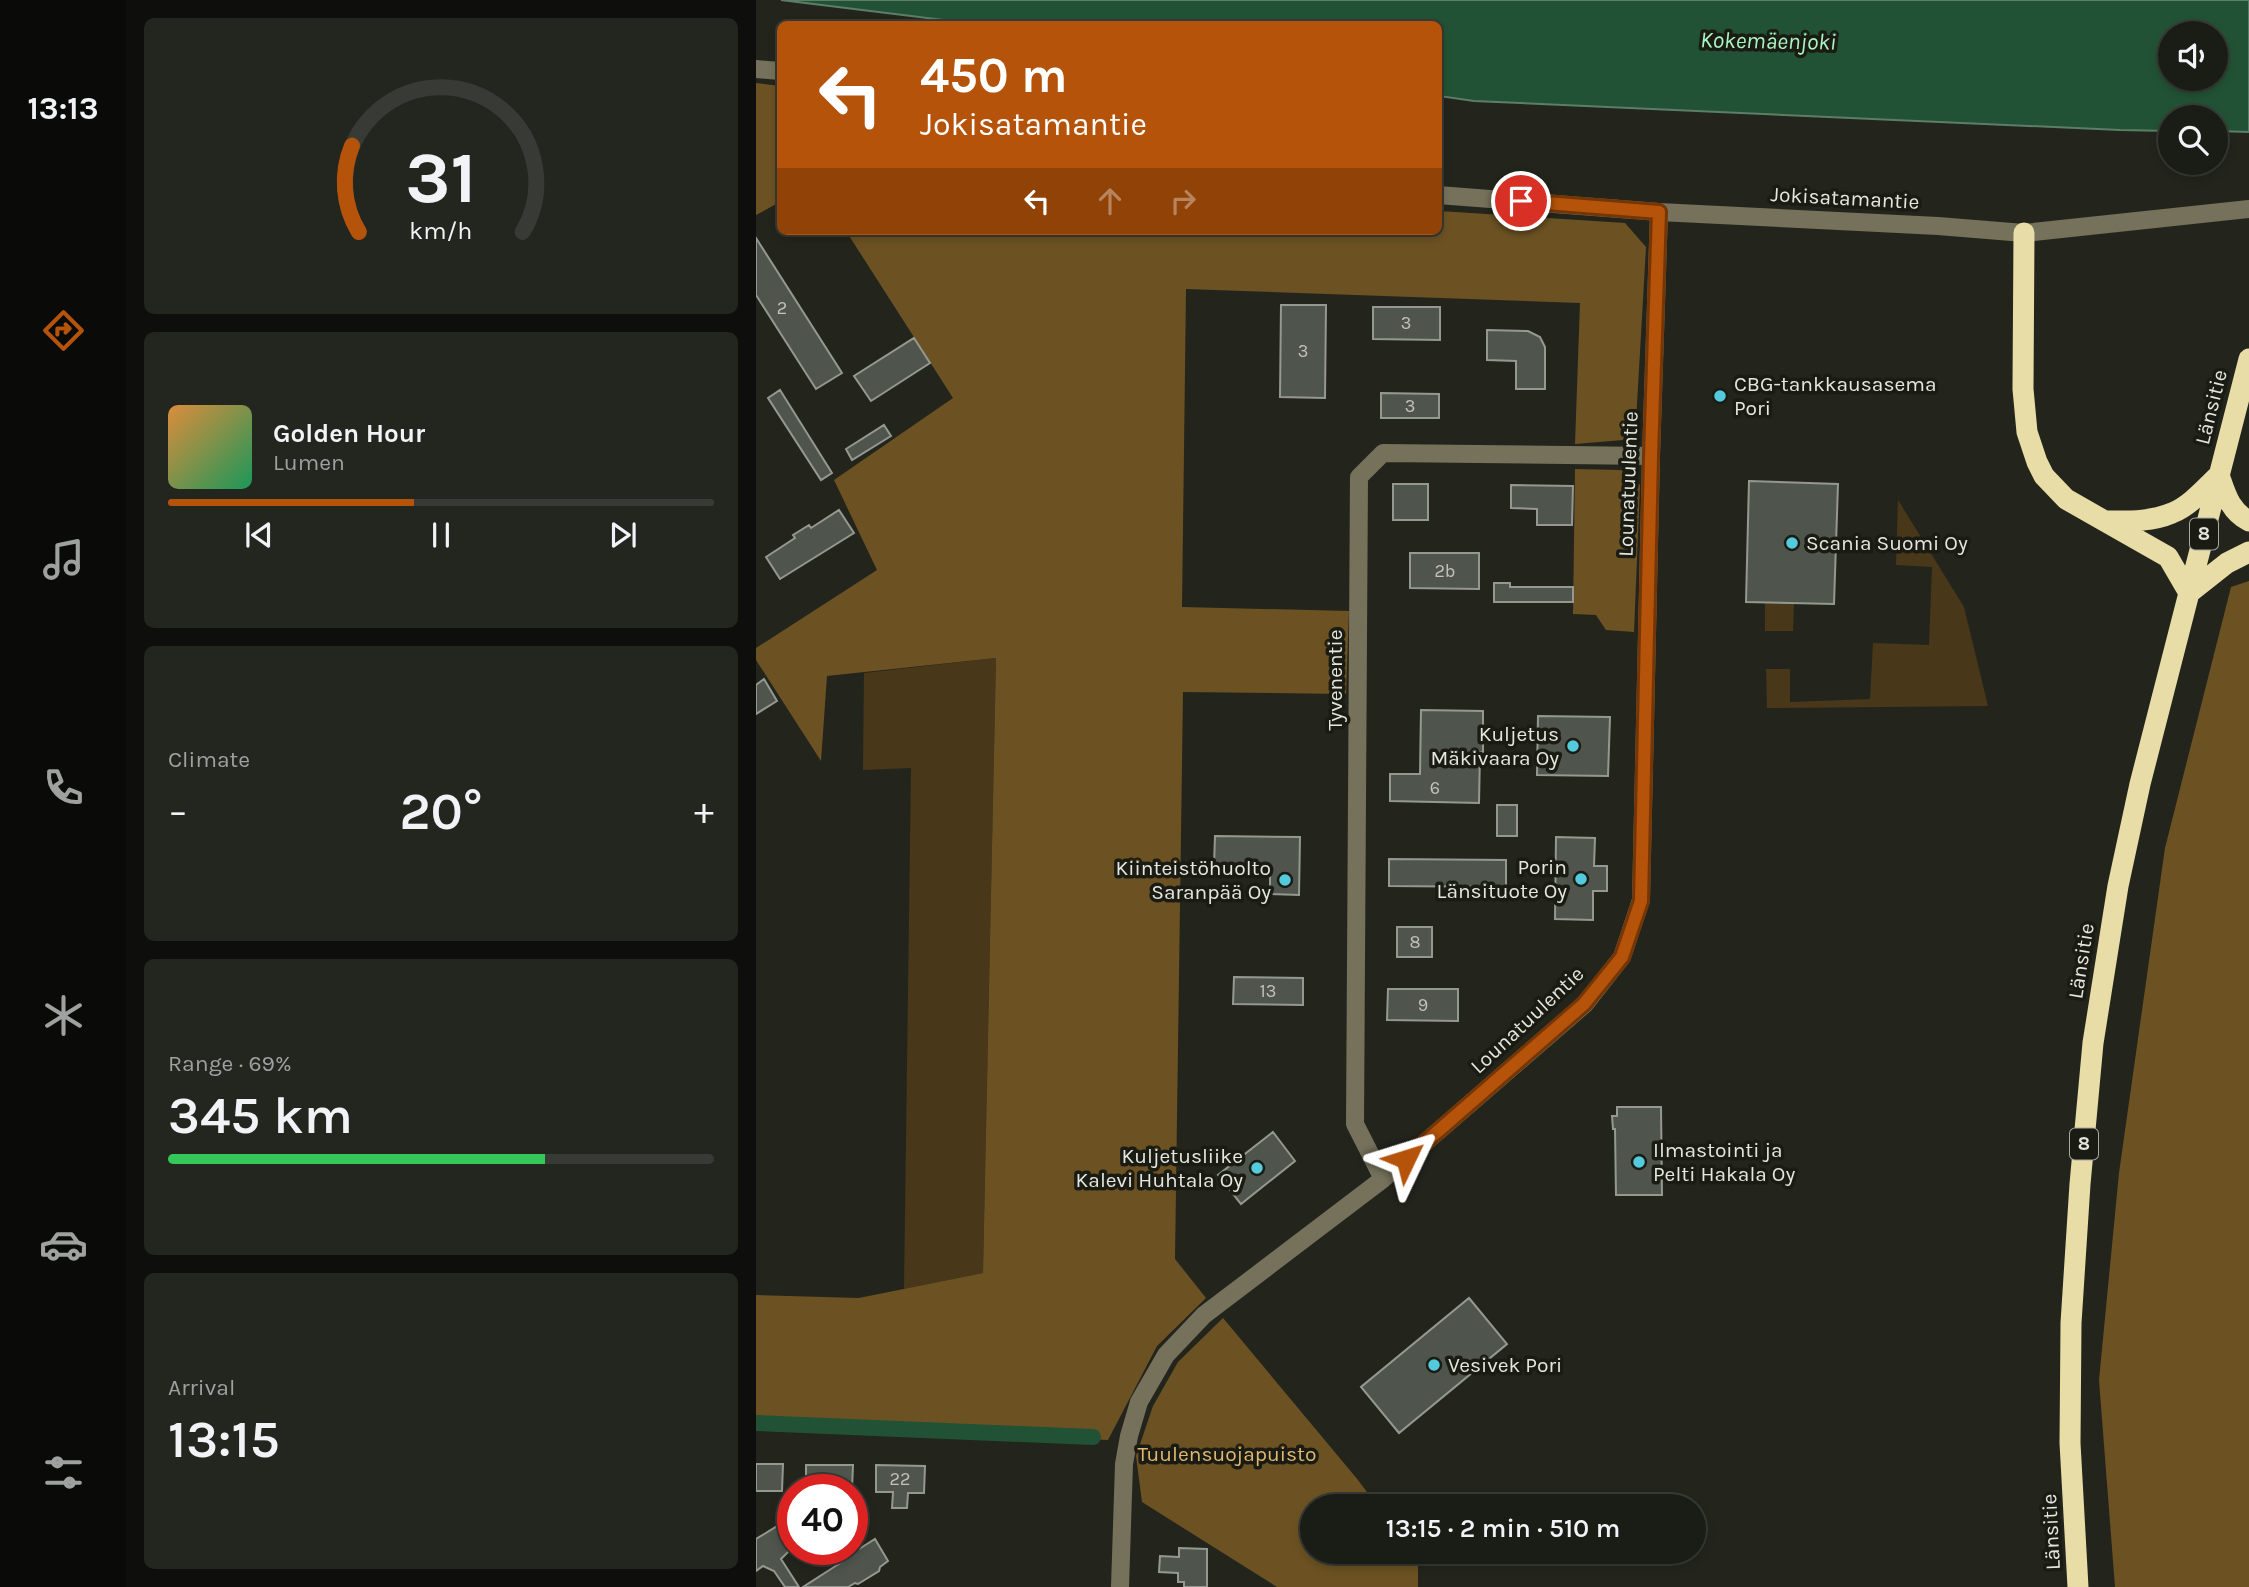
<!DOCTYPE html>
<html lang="en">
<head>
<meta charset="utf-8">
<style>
  body { margin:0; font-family:Karla,sans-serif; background:#23251f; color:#f1f3f6; height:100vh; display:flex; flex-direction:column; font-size:26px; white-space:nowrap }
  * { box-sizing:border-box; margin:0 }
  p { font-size:23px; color:#9fa1a1 }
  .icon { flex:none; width:38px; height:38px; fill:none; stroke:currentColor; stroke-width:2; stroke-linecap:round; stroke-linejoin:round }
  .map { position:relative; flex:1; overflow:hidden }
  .drawer { display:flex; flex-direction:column; gap:18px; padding:18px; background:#0e0f0c; width:630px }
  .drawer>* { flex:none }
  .top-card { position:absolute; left:21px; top:21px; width:665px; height:214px; border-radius:10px; box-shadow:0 4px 10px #0003,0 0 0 2px #383a35; background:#b45309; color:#fff; overflow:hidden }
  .controls { position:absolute; left:1402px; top:21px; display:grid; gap:14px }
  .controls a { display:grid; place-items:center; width:70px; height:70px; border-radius:50%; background:#1a1c16; box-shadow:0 4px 10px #0003,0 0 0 2px #383a35; font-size:35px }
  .speed { position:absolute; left:21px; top:1474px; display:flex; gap:14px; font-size:35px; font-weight:700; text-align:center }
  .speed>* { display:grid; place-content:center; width:91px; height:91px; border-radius:50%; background:#1a1c16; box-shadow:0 4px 10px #0003,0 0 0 2px #383a35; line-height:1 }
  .speed .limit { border:10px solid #d22; background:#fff; color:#111 }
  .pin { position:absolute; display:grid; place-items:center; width:60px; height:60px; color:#fff; margin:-30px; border:4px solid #fff; border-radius:50%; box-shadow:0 2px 7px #0007 }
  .me { position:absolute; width:77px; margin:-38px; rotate:49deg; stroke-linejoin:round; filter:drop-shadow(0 0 5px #0008) }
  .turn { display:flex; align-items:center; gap:24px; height:147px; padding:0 28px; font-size:32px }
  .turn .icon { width:91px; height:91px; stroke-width:2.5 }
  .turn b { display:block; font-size:49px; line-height:60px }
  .lanes { display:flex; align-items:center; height:66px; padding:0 28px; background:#0003; justify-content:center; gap:35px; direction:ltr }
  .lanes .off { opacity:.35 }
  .big { font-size:52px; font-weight:600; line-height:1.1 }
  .drawer .widget { flex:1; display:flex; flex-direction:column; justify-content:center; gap:10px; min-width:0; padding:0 24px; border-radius:10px; background:#23251f }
  .drawer .dial { align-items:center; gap:0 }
  .dial svg { height:182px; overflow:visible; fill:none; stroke:#383a35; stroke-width:7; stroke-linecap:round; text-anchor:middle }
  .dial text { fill:#f1f3f6; stroke:none }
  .song { display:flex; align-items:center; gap:21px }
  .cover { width:84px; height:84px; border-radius:10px; background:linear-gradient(135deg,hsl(30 70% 55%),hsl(150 70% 35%)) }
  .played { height:7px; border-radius:4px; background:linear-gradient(90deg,#b45309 45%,#383a35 45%) }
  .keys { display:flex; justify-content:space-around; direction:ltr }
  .heat { display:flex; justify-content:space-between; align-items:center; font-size:38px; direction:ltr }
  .charge { height:10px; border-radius:5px; background:linear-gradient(90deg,#34c759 69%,#383a35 0) }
  .trip { position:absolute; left:544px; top:1494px; width:406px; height:70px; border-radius:35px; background:#1a1c16; box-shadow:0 4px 10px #0003,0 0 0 2px #383a35; font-weight:600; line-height:70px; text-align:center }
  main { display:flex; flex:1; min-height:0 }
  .tab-bar { display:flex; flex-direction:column; width:126px; justify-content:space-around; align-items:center; background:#0a0b09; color:#9fa1a1 }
  .tab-bar .icon { width:49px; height:49px }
  .tab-bar .current { color:#b45309 }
  .tab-bar b { font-size:32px; color:#f1f3f6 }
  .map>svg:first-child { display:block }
  .green { fill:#493719 }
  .forest { fill:#6c5223 }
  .water { fill:#225235; stroke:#5c7e68; stroke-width:2; fill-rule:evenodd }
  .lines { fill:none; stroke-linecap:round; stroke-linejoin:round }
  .canal { stroke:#225235; stroke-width:16 }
  .building { fill:#4f554d; stroke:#939990; stroke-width:2 }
  .minor { stroke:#75715b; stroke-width:18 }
  .highway { stroke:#e8dda6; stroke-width:21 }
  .route-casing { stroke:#753606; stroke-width:18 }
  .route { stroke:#b45309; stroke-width:12 }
  .poi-dot { fill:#54cade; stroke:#1a1c14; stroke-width:2.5 }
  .labels { text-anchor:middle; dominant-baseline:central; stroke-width:7; stroke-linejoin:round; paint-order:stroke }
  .number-label { font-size:18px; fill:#c0c2bb }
  .shield { fill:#1a1c14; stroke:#a8a9a3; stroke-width:2 }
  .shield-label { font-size:19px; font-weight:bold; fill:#e5e6e0 }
  .street-label { font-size:21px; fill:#e5e6e0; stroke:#1a1c14 }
  .poi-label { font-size:21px; fill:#e5e6e0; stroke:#1a1c14; text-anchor:start }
  .park-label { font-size:21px; fill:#e2b870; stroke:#1a1c14 }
  .water-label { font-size:23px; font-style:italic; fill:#aaf5c2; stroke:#1a1c14 }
</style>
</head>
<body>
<main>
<nav class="tab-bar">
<b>13:13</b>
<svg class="icon current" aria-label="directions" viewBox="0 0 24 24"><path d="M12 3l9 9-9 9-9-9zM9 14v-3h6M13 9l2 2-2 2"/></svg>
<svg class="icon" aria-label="music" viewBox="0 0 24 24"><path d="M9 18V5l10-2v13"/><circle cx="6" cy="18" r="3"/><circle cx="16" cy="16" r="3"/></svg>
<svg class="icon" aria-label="phone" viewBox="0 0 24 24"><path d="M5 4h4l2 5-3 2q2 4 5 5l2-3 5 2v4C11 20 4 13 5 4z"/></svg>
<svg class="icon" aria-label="climate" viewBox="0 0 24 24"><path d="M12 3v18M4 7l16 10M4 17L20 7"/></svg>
<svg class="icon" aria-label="car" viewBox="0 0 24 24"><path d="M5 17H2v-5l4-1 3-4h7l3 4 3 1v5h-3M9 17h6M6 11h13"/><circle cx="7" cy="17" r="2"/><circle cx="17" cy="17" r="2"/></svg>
<svg class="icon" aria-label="filters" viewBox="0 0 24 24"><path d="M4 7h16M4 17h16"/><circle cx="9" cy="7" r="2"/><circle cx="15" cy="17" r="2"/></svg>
</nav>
<section class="drawer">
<div class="widget dial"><svg viewBox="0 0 100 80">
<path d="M14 69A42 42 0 1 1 86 69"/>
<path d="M14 69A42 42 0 0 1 11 31" stroke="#b45309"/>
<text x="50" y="56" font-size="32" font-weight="700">31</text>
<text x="50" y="72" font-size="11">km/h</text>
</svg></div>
<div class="widget">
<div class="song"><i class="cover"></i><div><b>Golden Hour</b><p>Lumen</p></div></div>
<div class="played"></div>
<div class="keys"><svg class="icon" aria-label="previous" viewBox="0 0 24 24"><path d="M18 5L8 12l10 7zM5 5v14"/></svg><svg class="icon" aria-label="pause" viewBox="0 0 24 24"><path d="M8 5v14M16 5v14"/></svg><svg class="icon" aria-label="next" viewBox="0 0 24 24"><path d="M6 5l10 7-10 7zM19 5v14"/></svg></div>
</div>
<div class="widget"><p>Climate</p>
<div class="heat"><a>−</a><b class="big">20°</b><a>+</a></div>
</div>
<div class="widget"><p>Range · 69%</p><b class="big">345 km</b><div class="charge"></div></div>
<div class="widget"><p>Arrival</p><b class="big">13:15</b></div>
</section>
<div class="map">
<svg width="1493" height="1587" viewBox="0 0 1493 1587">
  <rect width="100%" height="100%" fill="#23251d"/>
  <!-- green -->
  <path class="green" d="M1142,500l66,107 24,99 -221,2 -1,-39h24v33l80,-3 3,-56 56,2 3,-78 -36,-2z
    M1009,603h29l-1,28h-28z
    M240,658l-13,615 -79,16 7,-521 -48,2 1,-97z"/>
  <!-- forest -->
  <path class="forest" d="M0,83l24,3v116l-24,13z
    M683,211l186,12 21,24 -11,192 -60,5 5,-141 -394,-14 -4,318 167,4 -3,83 -163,-2 -8,567 31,39 -49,48 -49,94 -352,-14v-131l103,3 124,-25 13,-615 -169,18 -6,85 -65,-101v-12l121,-78 -43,-90 119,-82 -107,-167h592z
    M819,469l46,1 19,15 -6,147 -28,-2 -10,-15 -23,-1z
    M1493,581v1006h-134l-16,-207 20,-207 46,-325 66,-261z
    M467,1318l135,162 20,27h-66v45h100l6,9v26h-141l-135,-85 -6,-46 17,-50 25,-44z"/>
  <!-- water -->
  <path class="water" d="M25,0h1468v132l-33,-1v-14h-46v14l-50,-1 -646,-29 -35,-5 -1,-72h-462zM1414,33h46v46h-46z"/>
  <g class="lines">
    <!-- canal -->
    <path class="canal" d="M0,1423l337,14"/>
  </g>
  <!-- building -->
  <path class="building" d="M0,238l86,135 -26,16 -60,-94z
    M525,305h45l-1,93 -45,-1z
    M617,307h67v33l-67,-1z
    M731,330l41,1 12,6 5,10v42h-29v-28l-29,-1z
    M158,338l16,25 -59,38 -17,-25z
    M24,390l52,83 -11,7 -53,-82z
    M625,393l58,1v24h-58z
    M128,425l7,11 -39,24 -6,-11z
    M993,481l89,3 -4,120 -88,-2z
    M637,484h35v36h-35z
    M755,485l62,1 -1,39h-35v-16l-26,-1z
    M83,510l15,23 -74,46 -14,-22 29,-19 -2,-3 16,-10 2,3z
    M654,553h69v36l-69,-1z
    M738,583h16v4h63v15h-79z
    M8,679l13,22 -21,13v-29z
    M665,710l62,1v41h-3l-1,51 -89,-2v-27h30z
    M782,716l72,1 -2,59 -71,-1z
    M741,805h20v31h-20z
    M459,836l85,1 -1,58 -29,-1v-29h-56z
    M800,837l39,1 -1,28h13v25h-14v29l-38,-1z
    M633,859l117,1v27l-117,-1z
    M641,927h35v30h-35z
    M478,977l69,1v27l-70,-1z
    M632,989h70v32l-71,-1z
    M861,1107h44l1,88h-46l-1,-66h-2l-1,-13h5z
    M517,1132l22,29 -54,43 -23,-29z
    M713,1298l38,46 -108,89 -38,-46z
    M0,1464h27l-1,27h-26z
    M50,1465h47l-1,24h-46z
    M120,1465l49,1 -1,27h-16l-1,15h-15l1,-16h-17z
    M26,1523l11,18v6l-12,12 18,28h-14l-11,-16 -11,-5 -7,5v-32z
    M119,1539l13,22 -8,6 -1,4 -21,13 -3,-1 -7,4h-45l45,-29 -6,-9h17z
    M423,1548l28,1v38h-23v-5h-6v-9l-19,-1 1,-16 19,1z"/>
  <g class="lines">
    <!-- minor -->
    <path class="minor" d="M0,69l24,2
      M682,195l221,17 279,14 86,7 225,-24
      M627,1179l-28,-55 4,-647 24,-24 268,3
      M364,1587l4,-123 5,-28 10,-34 27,-47 38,-40 179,-136 202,-175 37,-47 19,-57 10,-444 8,-244"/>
    <!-- highway -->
    <path class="highway" d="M1268,233l-1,156 4,43 10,30 7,14 22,23 102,58 21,36
      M1463,475c7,20 11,36 30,46
      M1350,521c22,0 45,1 66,-8 18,-7 33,-25 47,-38
      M1433,593l38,-30 22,-11
      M1322,1587l-8,-144 1,-120 9,-139 13,-141 25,-157 22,-102 109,-425"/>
  </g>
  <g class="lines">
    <!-- route casing -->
    <g class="route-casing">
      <path id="route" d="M650,1159l178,-155 38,-47 19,-56 10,-445 8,-244 -138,-11"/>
    </g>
    <!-- route -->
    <use href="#route" class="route"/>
  </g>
  <!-- markers -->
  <g class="poi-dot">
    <circle cx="964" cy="396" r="7"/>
    <circle cx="1036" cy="543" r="7"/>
    <circle cx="817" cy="746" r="7"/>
    <circle cx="825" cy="879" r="7"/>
    <circle cx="529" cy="880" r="7"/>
    <circle cx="883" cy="1162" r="7"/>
    <circle cx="501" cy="1168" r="7"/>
    <circle cx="678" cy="1365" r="7"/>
  </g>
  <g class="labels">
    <!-- number labels -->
    <g class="number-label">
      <text x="26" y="308">2</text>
      <text x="650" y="323">3</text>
      <text x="547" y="351">3</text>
      <text x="654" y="406">3</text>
      <text x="689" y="571">2b</text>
      <text x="679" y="788">6</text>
      <text x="659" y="942">8</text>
      <text x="512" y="991">13</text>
      <text x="667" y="1005">9</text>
      <text x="144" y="1479">22</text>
    </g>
    <!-- shield labels -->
    <g class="shield">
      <rect x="1434" y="518.5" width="28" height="31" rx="5"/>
      <rect x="1314" y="1128.5" width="28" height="31" rx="5"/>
    </g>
    <g class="shield-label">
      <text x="1448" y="534">8</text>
      <text x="1328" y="1144">8</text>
    </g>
    <!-- street labels -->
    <g class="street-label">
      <text transform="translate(1089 198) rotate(3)">Jokisatamantie</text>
      <text transform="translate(1455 407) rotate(-76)">Länsitie</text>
      <text transform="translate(872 484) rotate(-88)">Lounatuulentie</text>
      <text transform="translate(579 680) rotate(-90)">Tyvenentie</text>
      <text transform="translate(1325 961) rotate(-81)">Länsitie</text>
      <text transform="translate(771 1020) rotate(-43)">Lounatuulentie</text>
      <text transform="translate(1295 1532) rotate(-93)">Länsitie</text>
    </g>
    <!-- poi labels -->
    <g class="poi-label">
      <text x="978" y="384">CBG-tankkausasema<tspan x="978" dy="24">Pori</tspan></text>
      <text x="1050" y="543">Scania Suomi Oy</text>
      <text x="803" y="734" text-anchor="end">Kuljetus<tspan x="803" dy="24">Mäkivaara Oy</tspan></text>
      <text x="811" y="867" text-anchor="end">Porin<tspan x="811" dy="24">Länsituote Oy</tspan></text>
      <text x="515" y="868" text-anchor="end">Kiinteistöhuolto<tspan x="515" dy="24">Saranpää Oy</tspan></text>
      <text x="897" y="1150">Ilmastointi ja<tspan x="897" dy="24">Pelti Hakala Oy</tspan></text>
      <text x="487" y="1156" text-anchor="end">Kuljetusliike<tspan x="487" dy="24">Kalevi Huhtala Oy</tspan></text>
      <text x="692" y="1365">Vesivek Pori</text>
    </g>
    <!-- park labels -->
    <g class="park-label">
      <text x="471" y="1454">Tuulensuojapuisto</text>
    </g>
    <!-- water labels -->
    <g class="water-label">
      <text transform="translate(1012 41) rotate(1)">Kokemäenjoki</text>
    </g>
  </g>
</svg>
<div class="controls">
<a><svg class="icon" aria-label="sound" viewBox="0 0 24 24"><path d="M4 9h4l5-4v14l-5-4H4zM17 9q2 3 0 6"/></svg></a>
<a><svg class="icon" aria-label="search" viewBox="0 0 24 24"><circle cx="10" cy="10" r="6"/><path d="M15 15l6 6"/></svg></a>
</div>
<div class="speed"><div class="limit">40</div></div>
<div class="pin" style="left:765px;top:201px;background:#d93025"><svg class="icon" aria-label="arrive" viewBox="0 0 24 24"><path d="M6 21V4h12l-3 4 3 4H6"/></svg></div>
<svg class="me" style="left:650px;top:1159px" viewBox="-20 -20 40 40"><path d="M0-17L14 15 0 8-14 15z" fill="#b45309" stroke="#fff" stroke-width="4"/></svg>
<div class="trip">13:15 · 2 min · 510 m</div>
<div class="top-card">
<div class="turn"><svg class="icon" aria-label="left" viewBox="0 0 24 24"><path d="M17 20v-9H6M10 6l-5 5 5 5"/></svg><div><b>450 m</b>Jokisatamantie</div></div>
<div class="lanes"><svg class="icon" aria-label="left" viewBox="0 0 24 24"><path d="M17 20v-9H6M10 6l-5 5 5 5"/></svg><svg class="icon off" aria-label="ahead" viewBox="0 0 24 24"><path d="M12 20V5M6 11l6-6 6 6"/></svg><svg class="icon off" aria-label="right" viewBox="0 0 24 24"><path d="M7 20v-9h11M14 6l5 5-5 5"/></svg></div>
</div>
</div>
</main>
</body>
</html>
